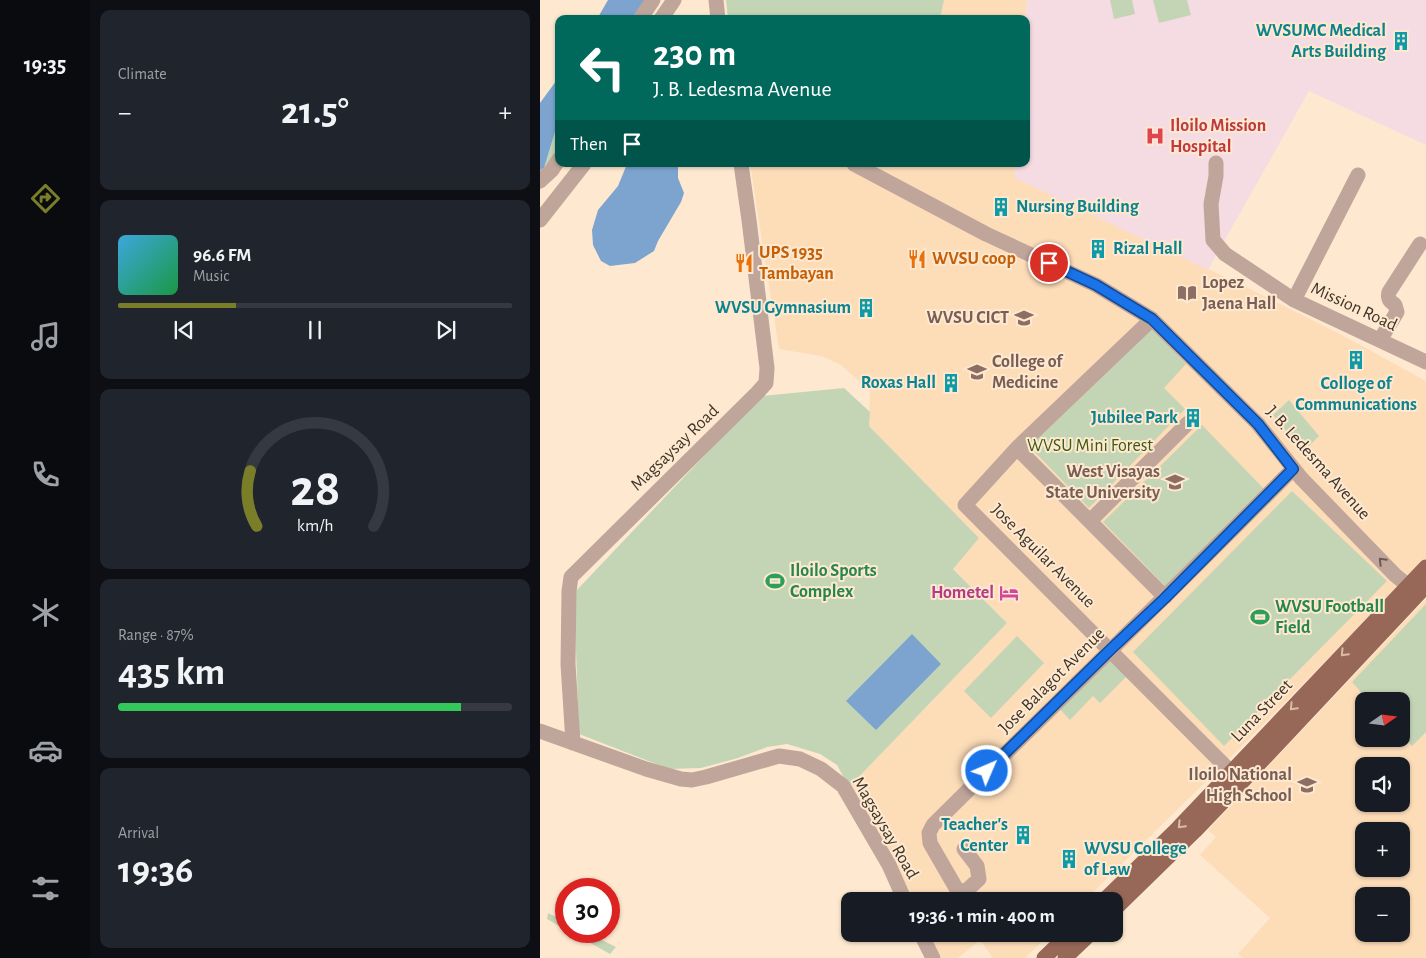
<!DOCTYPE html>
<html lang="en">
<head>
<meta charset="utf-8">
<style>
  body { margin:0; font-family:"Alegreya Sans",sans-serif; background:#20242c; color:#f1f3f6; height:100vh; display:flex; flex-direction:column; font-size:19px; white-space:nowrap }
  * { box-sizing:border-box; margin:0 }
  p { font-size:16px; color:#9ea1a6 }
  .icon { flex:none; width:28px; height:28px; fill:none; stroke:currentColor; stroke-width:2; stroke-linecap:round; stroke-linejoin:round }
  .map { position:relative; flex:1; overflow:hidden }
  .panel { display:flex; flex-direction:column; gap:10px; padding:10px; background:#0d0f14; width:450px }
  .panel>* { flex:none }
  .banner { position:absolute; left:15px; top:15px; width:475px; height:152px; border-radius:10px; box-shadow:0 1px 4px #0004; background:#00695c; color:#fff; overflow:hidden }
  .needle { width:32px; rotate:76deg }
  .controls { position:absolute; left:815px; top:692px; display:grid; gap:10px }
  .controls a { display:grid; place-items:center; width:55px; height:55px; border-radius:10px; background:#171b24; box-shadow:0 1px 4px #0004; font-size:25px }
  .speed { position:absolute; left:15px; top:878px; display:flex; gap:10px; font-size:25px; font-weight:700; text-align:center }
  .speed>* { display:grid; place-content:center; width:65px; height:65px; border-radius:50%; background:#171b24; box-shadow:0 1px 4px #0004; line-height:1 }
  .speed .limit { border:8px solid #d22; background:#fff; color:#111 }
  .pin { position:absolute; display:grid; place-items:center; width:42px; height:42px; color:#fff; margin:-21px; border:2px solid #fff; border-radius:50%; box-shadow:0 1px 5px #0007 }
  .me { position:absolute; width:55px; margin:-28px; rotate:45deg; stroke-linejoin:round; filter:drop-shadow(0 0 4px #0008) }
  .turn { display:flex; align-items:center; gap:18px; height:105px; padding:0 15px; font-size:22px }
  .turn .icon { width:65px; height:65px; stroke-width:2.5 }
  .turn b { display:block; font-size:35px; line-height:42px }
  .then { display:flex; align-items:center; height:48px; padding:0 15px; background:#0003; gap:10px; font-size:19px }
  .big { font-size:38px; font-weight:600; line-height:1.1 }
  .panel .tile { flex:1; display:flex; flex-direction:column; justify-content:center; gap:8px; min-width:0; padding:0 18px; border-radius:10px; background:#20242c }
  .panel .dial { align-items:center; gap:0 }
  .dial svg { height:130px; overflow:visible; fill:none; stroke:#363941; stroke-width:7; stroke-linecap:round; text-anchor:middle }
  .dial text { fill:#f1f3f6; stroke:none }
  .song { display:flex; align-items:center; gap:15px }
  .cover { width:60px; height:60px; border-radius:8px; background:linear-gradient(135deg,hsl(200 70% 55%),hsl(140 70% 35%)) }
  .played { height:5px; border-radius:2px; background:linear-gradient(90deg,#7a7e28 30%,#363941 30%) }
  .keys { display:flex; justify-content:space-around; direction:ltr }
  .heat { display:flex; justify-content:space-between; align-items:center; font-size:28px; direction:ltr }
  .charge { height:8px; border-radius:4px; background:linear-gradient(90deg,#34c759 87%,#363941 0) }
  .trip { position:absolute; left:301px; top:892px; width:282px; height:50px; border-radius:10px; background:#171b24; box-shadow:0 1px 4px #0004; font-weight:600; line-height:50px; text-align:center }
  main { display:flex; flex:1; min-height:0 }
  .dock { display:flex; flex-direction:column; width:90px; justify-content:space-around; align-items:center; background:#090b0e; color:#9ea1a6 }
  .dock .icon { width:35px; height:35px }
  .dock .on { color:#7a7e28 }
  .dock b { font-size:22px; color:#f1f3f6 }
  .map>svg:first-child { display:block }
  .built { fill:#fddcb8; fill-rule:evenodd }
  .medical { fill:#f5dbe2 }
  .green { fill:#c4d5b5 }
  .water { fill:#7da4cf }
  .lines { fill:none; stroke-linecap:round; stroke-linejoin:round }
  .minor { stroke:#c0a59b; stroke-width:15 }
  .major { stroke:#976857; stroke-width:15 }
  .oneway { stroke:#6c5b50 }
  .oneway2 { stroke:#dabca6 }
  .route-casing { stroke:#114b97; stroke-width:12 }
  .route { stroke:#1a73e8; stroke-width:9 }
  .labels { text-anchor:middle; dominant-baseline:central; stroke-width:4; stroke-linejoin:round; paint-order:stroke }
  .culture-label { font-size:18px; font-weight:bold; fill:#0d838f; stroke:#fee9d0; text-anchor:end }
  .health-label { font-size:18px; font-weight:bold; fill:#be3a42; stroke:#fee9d0; text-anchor:start }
  .food-label { font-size:18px; font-weight:bold; fill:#c56008; stroke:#fee9d0; text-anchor:start }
  .education-label { font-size:18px; font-weight:bold; fill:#785e54; stroke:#fee9d0; text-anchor:end }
  .street-label { font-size:18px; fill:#3e3327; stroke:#fee9d0 }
  .park-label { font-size:18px; fill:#3b5b10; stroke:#fee9d0 }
  .leisure-label { font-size:18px; font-weight:bold; fill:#27864d; stroke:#fee9d0; text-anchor:start }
  .hotel-label { font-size:18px; font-weight:bold; fill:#b23c85; stroke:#fee9d0; text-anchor:end }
</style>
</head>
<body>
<main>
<nav class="dock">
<b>19:35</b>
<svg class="icon on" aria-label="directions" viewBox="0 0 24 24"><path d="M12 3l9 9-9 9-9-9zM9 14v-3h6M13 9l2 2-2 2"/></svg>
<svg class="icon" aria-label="music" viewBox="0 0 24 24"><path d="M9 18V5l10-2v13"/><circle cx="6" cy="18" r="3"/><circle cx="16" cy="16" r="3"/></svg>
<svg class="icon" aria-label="phone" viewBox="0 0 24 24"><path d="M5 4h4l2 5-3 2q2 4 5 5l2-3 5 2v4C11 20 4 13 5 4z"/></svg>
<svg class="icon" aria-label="climate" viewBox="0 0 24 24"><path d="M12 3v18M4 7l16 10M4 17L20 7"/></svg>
<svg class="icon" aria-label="car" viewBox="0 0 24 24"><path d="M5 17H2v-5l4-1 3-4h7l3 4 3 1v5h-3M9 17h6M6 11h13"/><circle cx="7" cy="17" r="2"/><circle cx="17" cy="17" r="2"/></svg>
<svg class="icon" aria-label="filters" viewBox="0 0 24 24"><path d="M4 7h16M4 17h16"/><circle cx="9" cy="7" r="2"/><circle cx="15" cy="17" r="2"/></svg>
</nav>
<section class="panel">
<div class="tile"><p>Climate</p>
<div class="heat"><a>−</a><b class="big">21.5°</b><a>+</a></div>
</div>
<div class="tile">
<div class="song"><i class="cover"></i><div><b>96.6 FM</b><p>Music</p></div></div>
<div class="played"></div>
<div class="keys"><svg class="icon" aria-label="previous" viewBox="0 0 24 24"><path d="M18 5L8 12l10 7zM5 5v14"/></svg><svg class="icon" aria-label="pause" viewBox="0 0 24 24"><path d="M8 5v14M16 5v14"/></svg><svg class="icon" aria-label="next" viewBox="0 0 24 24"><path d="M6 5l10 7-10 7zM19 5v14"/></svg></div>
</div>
<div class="tile dial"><svg viewBox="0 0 100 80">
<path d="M14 69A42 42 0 1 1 86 69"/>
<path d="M14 69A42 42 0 0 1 10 35" stroke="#7a7e28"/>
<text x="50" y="56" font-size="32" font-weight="700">28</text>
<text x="50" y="72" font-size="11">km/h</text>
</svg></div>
<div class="tile"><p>Range · 87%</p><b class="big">435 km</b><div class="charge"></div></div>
<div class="tile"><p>Arrival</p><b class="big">19:36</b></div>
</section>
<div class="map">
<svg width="886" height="958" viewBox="0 0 886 958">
  <rect width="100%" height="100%" fill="#fee9d0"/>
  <!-- built -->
  <path class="built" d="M404,0h83l-2,19h-85z
    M210,164h265v13l6,4 225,106 96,48 84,46v178l-195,198 -147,144h-173l-62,-114 158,-164 -54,-55 26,-30 -110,-112 1,-35 -29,-26 -20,-9 -42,-7z
    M886,599v359h-183l-5,-4 32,-36 -70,-63 16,-18 -8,-7zM824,701h37v38h-37zM824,766h37v38h-37zM824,831h37v38h-37zM824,896h37v38h-37z
    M388,934h122l-25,24h-32l-13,-18 -22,18h-16z"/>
  <!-- medical -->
  <path class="medical" d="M487,0h399v145l-117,-54 -101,179 -193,-92v-14h11v-145h-1z"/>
  <!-- green -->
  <path class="green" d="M186,0h218l-4,19h-212z
    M570,0h22l3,14 -21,5z
    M613,0h34l4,15 -32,8z
    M15,132h4l-1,37 -18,21v-20l4,-2z
    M611,327l35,37 -22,24 21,21 -96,99 -62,-64z
    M304,388l26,24 -1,14 110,112 -26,31 54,54 -158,164 -12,-22 -17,-11 -33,-10 -20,3 -29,11 -37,10 -32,1 -90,-35 -5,-141 187,-197z
    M749,400l30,36 -16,16 -30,-37z
    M662,425l62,64 -98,98 -63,-65z
    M752,491l95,90 -163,165 -91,-94z
    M886,604v128l-14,14 -11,-11v-34h-32l-17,-19z
    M477,636l27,27 -53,55 -27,-27z
    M568,655l20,20 -28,28 -7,-7 -23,24 -12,-13z
    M8,913l18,9v8l-19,-11z
    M29,931h15l32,16 -6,7z"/>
  <!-- water -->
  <path class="water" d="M68,0h37l-12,19h-36z
    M19,77v49l-4,6 -11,36 -4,2v-67z
    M87,164h51v14l6,15 -3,9 -23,39 -4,10 -19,12 -25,3 -9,-5 -8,-16 -1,-15 6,-20 20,-24z
    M372,634l29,30 -65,66 -30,-29z"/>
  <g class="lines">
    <!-- minor -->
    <path class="minor" d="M176,0l2,19
      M100,19l13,-19
      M121,19l13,-19
      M676,163v13l-5,28 2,36 12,14 69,46 132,62
      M314,164l132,70 110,51 56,34 106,105 43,54 94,97 22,18
      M0,181l12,-11 7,-11
      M0,220l44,-56
      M754,300l64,-125
      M612,319l-135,129 -52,57 274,275
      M840,340l17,-28 -2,-7c-5,-4 -8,-6 -6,-13l31,-48
      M477,448l148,149
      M550,521l98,-98
      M0,731l106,38 35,10 11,1 14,-3 73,-21 21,3 21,10 22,17 46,79 16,36
      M33,743l-5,-79 1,-73 2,-14 186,-184 9,-10 1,-15 -18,-148 -8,-56
      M424,849l13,17 2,13 -13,12h-5l-5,-3 -26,-45 -1,-10 4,-8c120,-119 241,-236 360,-356
      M381,934l12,24"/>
    <!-- major -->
    <path class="major" d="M563,901l75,-73 248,-261
      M575,909l80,-78 47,-49 184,-196
      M504,958l25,-24
      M525,958l25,-24"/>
  </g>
  <!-- one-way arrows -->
  <defs><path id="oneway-chevron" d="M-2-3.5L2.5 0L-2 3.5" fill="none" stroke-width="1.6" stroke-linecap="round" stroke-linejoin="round" transform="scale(1.25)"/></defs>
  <use class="oneway" href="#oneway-chevron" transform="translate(842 561) rotate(-135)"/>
  <g class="oneway2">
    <use href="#oneway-chevron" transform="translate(804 653) rotate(133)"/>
    <use href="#oneway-chevron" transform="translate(753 707) rotate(134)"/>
    <use href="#oneway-chevron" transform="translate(641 825) rotate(134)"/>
  </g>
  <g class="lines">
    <!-- route casing -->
    <g class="route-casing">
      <path id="route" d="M447,771l123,-121 55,-52 128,-129 -35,-45 -106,-105 -56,-34 -47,-22"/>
    </g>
    <!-- route -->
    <use href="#route" class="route"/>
  </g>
  <!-- icons -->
  <defs>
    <g id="building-bare" transform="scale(1.5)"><path d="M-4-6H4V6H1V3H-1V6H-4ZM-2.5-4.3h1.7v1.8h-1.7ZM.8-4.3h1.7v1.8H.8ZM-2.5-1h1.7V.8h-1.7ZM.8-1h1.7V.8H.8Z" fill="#0f9aa8" stroke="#fee9d0" stroke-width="2.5" paint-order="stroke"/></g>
    <g id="hospital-bare" transform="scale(1.5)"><path d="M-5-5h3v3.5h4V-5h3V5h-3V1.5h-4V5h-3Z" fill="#e0444e" stroke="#fee9d0" stroke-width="2.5" paint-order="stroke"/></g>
    <g id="restaurant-bare" transform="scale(1.5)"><path d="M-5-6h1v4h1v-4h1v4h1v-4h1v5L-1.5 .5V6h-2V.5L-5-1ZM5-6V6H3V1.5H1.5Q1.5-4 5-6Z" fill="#e8710a" stroke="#fee9d0" stroke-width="2.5" paint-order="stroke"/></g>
    <g id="library-bare" transform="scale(1.5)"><path d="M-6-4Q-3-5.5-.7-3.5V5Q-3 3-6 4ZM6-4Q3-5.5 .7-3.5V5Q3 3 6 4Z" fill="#8d6e63" stroke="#fee9d0" stroke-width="2.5" paint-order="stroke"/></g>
    <g id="university-bare" transform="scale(1.5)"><path d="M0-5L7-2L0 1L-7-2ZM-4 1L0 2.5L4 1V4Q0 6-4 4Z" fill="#8d6e63" stroke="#fee9d0" stroke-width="2.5" paint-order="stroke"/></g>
    <g id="stadium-bare" transform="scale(1.5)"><path d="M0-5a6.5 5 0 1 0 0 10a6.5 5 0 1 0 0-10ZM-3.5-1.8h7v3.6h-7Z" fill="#2e9e5b" stroke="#fee9d0" stroke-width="2.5" paint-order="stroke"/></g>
    <g id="hotel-bare" transform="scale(1.5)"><path d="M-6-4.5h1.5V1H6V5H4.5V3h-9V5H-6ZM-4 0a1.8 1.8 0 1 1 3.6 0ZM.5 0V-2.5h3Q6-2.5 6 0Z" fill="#d1479c" stroke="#fee9d0" stroke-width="2.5" paint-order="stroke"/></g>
    <g id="school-bare" transform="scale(1.5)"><path d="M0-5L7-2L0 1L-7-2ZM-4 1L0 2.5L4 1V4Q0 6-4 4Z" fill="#8d6e63" stroke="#fee9d0" stroke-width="2.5" paint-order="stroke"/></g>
  </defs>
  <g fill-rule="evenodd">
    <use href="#building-bare" x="861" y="41"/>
    <use href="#hospital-bare" x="615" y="136"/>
    <use href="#building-bare" x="461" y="207"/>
    <use href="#building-bare" x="558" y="249"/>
    <use href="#restaurant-bare" x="377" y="259"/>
    <use href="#restaurant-bare" x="204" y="263"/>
    <use href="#library-bare" x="647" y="293"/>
    <use href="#building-bare" x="326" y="308"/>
    <use href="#university-bare" x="484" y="318"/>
    <use href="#building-bare" x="816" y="360"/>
    <use href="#university-bare" x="437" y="372"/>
    <use href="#building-bare" x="411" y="383"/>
    <use href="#building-bare" x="653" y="418"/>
    <use href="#university-bare" x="635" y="482"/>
    <use href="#stadium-bare" x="235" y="581"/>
    <use href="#hotel-bare" x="469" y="593"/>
    <use href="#stadium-bare" x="720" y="617"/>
    <use href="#school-bare" x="767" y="785"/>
    <use href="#building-bare" x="483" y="835"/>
    <use href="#building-bare" x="529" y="859"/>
  </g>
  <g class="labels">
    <!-- culture labels -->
    <g class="culture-label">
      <text x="846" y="31">WVSUMC Medical<tspan x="846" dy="21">Arts Building</tspan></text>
      <text x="476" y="207" text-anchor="start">Nursing Building</text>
      <text x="573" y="249" text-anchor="start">Rizal Hall</text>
      <text x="311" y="308">WVSU Gymnasium</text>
      <text x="396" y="383">Roxas Hall</text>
      <text x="816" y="384" text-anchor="middle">Colloge of<tspan x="816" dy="21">Communications</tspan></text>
      <text x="638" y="418">Jubilee Park</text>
      <text x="468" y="825">Teacher's<tspan x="468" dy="21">Center</tspan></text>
      <text x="544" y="849" text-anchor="start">WVSU College<tspan x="544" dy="21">of Law</tspan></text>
    </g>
    <!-- health labels -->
    <g class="health-label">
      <text x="630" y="126">Iloilo Mission<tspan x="630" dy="21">Hospital</tspan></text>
    </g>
    <!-- food labels -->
    <g class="food-label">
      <text x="219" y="253">UPS 1935<tspan x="219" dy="21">Tambayan</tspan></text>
      <text x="392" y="259">WVSU coop</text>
    </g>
    <!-- education labels -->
    <g class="education-label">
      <text x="662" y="283" text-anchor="start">Lopez<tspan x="662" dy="21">Jaena Hall</tspan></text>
      <text x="469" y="318">WVSU CICT</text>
      <text x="452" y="362" text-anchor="start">College of<tspan x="452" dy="21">Medicine</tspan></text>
      <text x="620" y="472">West Visayas<tspan x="620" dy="21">State University</tspan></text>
      <text x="752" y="775">Iloilo National<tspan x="752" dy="21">High School</tspan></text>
    </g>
    <!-- street labels -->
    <g class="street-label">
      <text transform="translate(814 307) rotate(25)">Mission Road</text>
      <text transform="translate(135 448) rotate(-44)">Magsaysay Road</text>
      <text transform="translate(778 463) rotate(48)">J. B. Ledesma Avenue</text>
      <text transform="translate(503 556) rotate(45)">Jose Aguilar Avenue</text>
      <text transform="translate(512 681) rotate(-45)">Jose Balagot Avenue</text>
      <text transform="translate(722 711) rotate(-46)">Luna Street</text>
      <text transform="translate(345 828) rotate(60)">Magsaysay Road</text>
    </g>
    <!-- park labels -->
    <g class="park-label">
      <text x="550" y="446">WVSU Mini Forest</text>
    </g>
    <!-- leisure labels -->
    <g class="leisure-label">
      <text x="250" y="571">Iloilo Sports<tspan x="250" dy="21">Complex</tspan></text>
      <text x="735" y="607">WVSU Football<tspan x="735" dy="21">Field</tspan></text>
    </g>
    <!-- hotel labels -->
    <g class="hotel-label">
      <text x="454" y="593">Hometel</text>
    </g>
  </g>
</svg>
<div class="controls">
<a><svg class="needle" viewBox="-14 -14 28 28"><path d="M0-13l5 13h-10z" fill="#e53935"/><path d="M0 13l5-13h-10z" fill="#9ea1a6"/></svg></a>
<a><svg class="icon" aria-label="sound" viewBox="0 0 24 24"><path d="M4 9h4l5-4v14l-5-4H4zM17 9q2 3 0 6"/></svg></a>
<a>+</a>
<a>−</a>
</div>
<div class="speed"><div class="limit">30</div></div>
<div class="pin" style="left:509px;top:263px;background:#d93025"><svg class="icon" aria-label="arrive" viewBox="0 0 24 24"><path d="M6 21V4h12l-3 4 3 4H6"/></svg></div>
<svg class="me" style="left:447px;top:771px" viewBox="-20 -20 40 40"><circle r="17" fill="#1a73e8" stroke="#fff" stroke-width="3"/><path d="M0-11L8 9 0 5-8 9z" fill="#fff"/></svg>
<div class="trip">19:36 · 1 min · 400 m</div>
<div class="banner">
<div class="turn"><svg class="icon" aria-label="left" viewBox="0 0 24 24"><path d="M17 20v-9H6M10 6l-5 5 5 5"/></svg><div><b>230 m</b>J. B. Ledesma Avenue</div></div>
<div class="then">Then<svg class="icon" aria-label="arrive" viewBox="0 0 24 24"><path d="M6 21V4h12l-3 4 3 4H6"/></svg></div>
</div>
</div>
</main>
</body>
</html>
